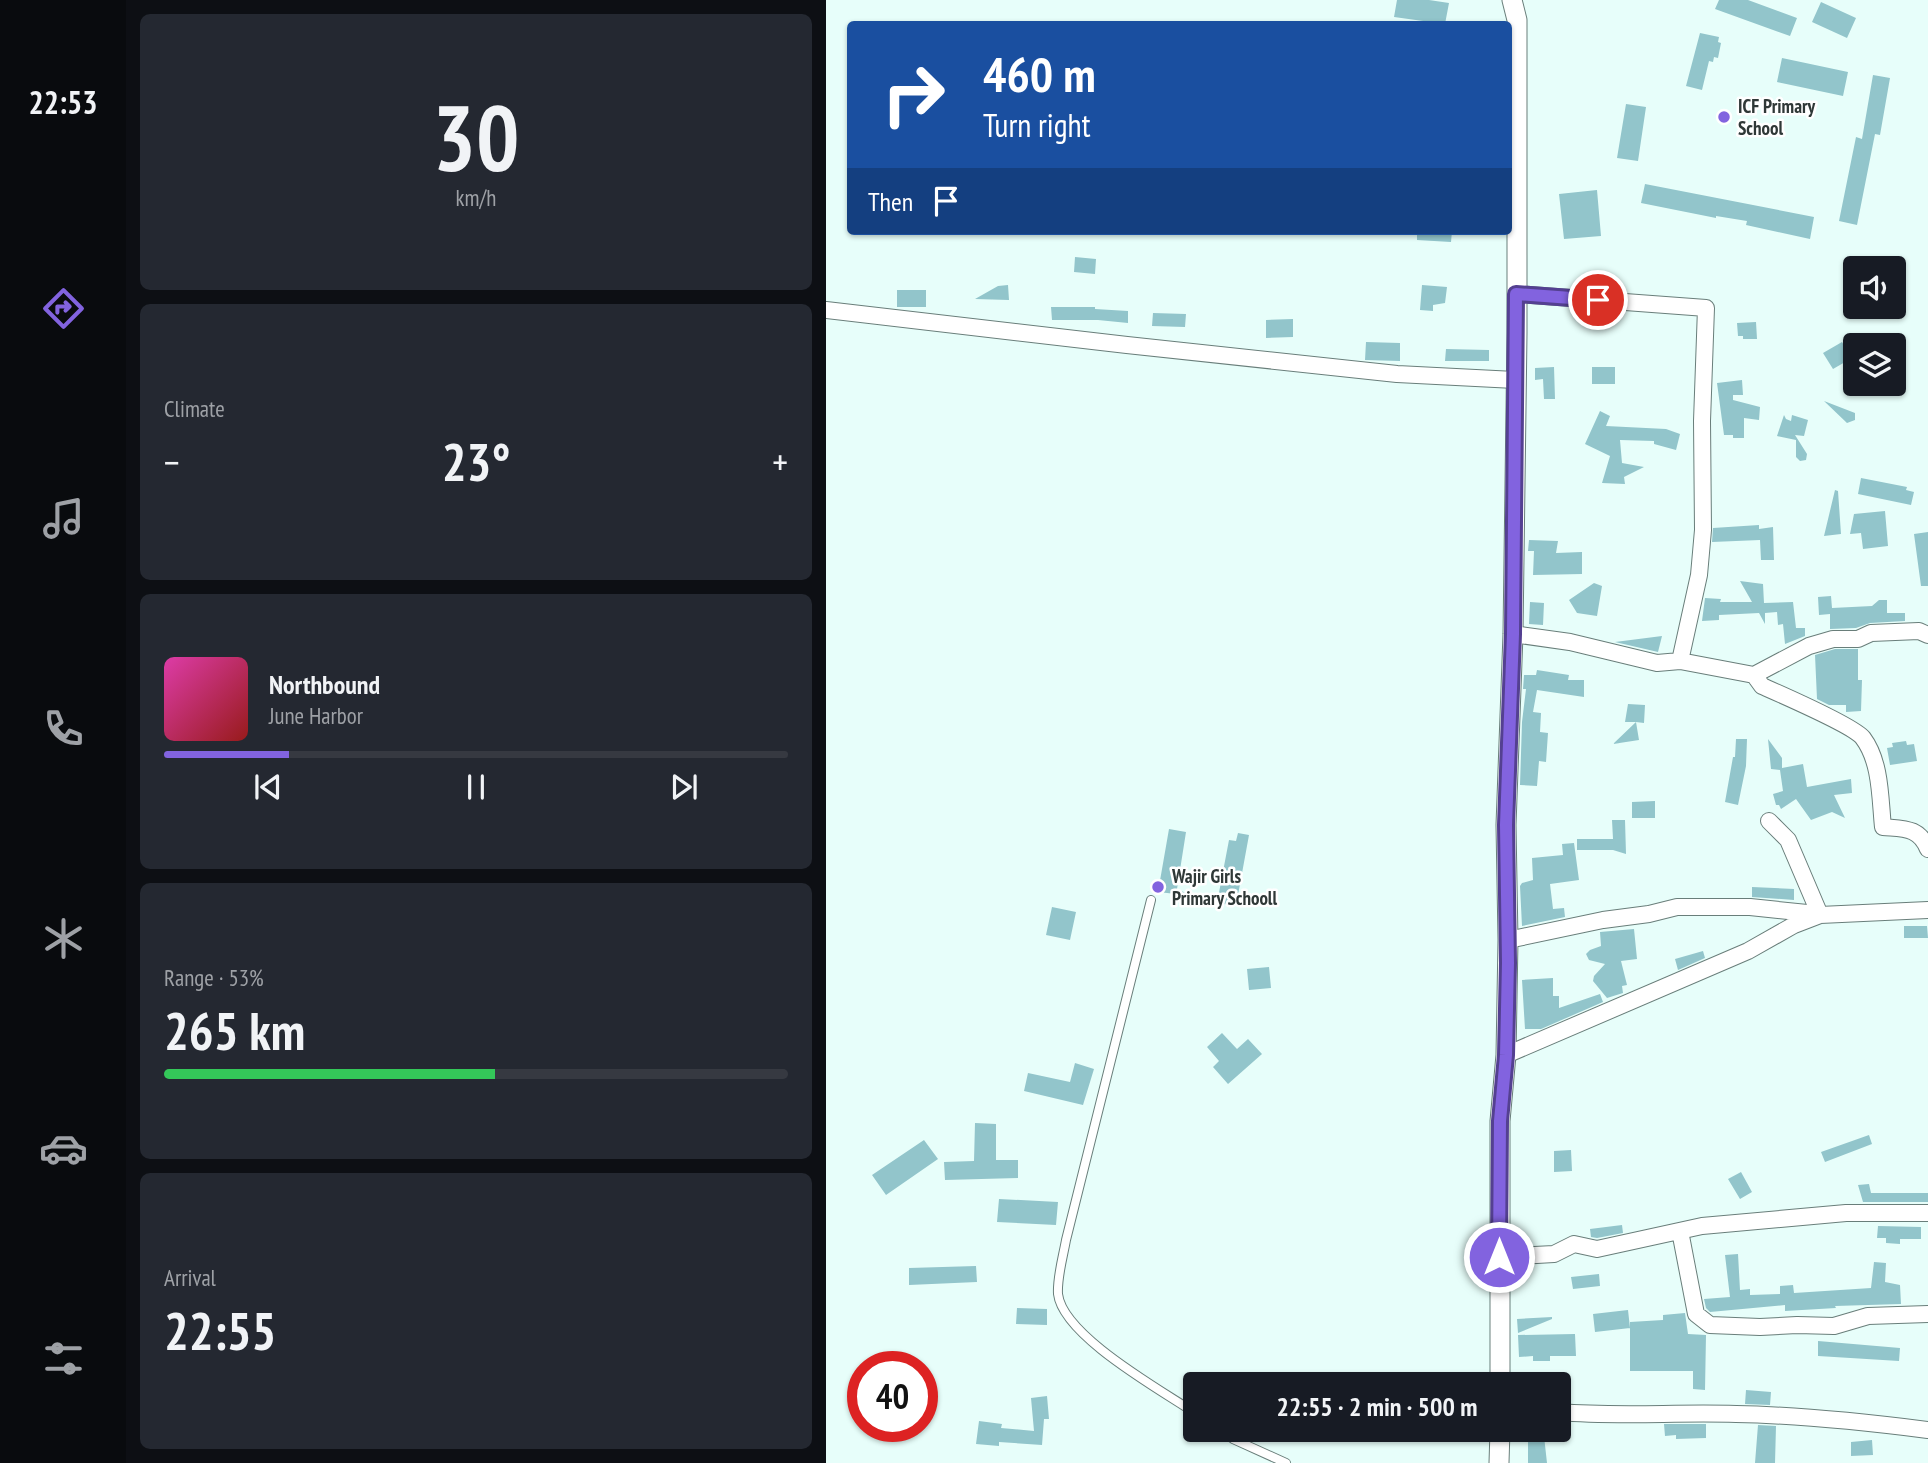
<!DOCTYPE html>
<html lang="en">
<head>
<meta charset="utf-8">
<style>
  body { margin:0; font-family:"PT Sans Narrow",sans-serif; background:#242831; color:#f1f3f6; height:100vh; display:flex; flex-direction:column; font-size:26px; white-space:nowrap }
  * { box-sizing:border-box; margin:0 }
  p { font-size:23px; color:#9ea1a6 }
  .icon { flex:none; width:38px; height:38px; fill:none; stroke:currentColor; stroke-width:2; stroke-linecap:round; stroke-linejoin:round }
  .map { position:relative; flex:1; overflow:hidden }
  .details { display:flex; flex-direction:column; gap:14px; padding:14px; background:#0d0f14; width:700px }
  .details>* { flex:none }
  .banner { position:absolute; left:21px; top:21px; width:665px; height:214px; border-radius:7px; box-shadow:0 2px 5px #0004; background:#1a4fa0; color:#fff; overflow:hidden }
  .tools { position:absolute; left:1017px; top:256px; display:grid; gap:14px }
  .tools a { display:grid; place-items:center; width:63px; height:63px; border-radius:7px; background:#171b24; box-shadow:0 2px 5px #0004; font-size:35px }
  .speed { position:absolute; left:21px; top:1351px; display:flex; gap:14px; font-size:35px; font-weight:700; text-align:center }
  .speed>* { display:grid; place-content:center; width:91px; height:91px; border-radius:50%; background:#171b24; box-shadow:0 2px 5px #0004; line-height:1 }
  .speed .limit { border:10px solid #d22; background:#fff; color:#111 }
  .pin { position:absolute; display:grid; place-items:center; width:60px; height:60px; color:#fff; margin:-30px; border:4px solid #fff; border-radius:50%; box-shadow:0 2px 7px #0007 }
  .me { position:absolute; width:77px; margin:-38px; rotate:0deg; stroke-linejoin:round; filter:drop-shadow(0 0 5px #0008) }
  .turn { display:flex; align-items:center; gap:24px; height:147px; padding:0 21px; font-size:32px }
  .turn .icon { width:91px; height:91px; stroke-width:2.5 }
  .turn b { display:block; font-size:49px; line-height:60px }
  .then { display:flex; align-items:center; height:66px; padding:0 21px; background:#0003; gap:14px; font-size:26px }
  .big { font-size:52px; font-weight:700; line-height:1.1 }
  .details .tile { flex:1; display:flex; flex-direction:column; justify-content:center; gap:10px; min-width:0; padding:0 24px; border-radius:10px; background:#242831 }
  .details .dial { align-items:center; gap:0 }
  .dial b { font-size:91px; line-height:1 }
  .song { display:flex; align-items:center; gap:21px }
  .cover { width:84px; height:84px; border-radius:10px; background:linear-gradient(135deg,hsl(320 70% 55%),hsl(0 70% 35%)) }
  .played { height:7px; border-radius:4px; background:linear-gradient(90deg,#8263df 20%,#363941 20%) }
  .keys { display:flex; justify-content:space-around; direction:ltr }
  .heat { display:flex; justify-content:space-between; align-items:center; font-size:38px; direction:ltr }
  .charge { height:10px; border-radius:5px; background:linear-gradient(90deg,#34c759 53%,#363941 0) }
  .trip { position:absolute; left:357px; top:1372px; width:388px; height:70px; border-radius:7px; background:#171b24; box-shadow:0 2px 5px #0004; font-weight:700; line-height:70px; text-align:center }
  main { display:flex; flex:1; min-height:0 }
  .tab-bar { display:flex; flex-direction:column; width:126px; justify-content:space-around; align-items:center; background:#090b0e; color:#9ea1a6 }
  .tab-bar .icon { width:49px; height:49px }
  .tab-bar .active { color:#8263df }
  .tab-bar b { font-size:32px; color:#f1f3f6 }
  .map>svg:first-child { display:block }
  .building { fill:#92c5cb }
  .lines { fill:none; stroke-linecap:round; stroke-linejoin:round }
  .service-casing { stroke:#697e7a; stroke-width:10 }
  .minor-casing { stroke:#697e7a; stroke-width:18 }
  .tertiary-casing { stroke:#697e7a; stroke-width:21 }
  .service { stroke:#fff; stroke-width:8 }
  .minor { stroke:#fff; stroke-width:16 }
  .tertiary { stroke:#fff; stroke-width:19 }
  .route-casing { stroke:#544091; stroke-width:18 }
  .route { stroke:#8263df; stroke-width:12 }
  .poi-dot { fill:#8263df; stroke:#fff; stroke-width:2.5 }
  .labels { text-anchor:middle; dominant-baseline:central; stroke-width:5; stroke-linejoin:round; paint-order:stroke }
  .poi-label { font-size:19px; font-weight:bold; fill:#2f3837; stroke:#fff; text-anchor:start }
</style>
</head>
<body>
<main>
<nav class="tab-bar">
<b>22:53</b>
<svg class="icon active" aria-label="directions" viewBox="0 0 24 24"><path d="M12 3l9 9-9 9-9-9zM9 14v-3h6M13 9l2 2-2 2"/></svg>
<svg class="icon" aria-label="music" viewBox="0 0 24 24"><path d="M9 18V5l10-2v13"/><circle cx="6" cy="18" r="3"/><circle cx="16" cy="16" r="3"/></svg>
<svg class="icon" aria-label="phone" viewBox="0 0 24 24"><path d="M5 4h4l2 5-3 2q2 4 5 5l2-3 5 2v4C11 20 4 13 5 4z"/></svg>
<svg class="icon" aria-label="climate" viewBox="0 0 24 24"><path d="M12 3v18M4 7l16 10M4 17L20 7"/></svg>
<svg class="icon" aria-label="car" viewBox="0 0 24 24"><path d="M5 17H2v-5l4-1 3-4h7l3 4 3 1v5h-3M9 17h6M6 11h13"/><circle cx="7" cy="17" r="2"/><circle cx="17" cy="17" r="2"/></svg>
<svg class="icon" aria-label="filters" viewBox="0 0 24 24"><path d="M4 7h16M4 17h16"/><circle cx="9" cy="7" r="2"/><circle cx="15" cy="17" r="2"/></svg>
</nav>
<section class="details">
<div class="tile dial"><b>30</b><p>km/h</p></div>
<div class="tile"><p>Climate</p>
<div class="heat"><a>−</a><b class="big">23°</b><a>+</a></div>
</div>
<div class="tile">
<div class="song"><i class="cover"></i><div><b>Northbound</b><p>June Harbor</p></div></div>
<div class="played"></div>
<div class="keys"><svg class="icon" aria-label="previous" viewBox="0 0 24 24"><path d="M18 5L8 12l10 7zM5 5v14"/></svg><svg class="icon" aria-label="pause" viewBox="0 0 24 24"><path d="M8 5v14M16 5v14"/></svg><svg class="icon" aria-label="next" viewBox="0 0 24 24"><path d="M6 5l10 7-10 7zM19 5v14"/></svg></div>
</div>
<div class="tile"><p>Range · 53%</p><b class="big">265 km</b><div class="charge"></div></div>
<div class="tile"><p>Arrival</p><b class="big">22:55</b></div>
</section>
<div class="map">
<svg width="1102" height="1463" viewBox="0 0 1102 1463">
  <rect width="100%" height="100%" fill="#e7fefa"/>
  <!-- building -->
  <path class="building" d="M571,0h32l20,3 -4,21 -51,-7z
    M893,0h29l49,18 -7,18 -75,-27z
    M995,2l35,16 -9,20 -35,-16z
    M874,33l19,4 -1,5 3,1 -3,15 -4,-1 -1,5 -4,-1 -7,29 -16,-4z
    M956,58l66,14 -5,24 -66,-14z
    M1047,75l17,3 -10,57 -5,-1 -18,91 -18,-4 17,-84 6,2z
    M800,104l20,3 -8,54 -21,-3z
    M819,184l169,33 -4,22 -64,-14 1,-4 -31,-5v2l-75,-15z
    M771,190l4,46 -37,3 -5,-45z
    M591,231h35l-1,11 -34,-2z
    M249,257l21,2 -1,15 -21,-2z
    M182,285l1,15 -34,-1 23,-13z
    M596,285l25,2 -2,16 -12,2v6l-13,-1z
    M71,290h29v17h-29z
    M225,307h44v2l33,2v12l-30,-3h-46z
    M327,313l33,1 -1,13 -33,-1z
    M467,319v18l-27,1v-18z
    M930,322l1,17h-14v-3h-5l-1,-13z
    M540,342l34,1v18l-35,-1z
    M1016,342l10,16 -19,11 -10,-16z
    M620,349l43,1v11h-44z
    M728,367l1,32h-11l-1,-20 -8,1v-12z
    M766,367h23v17h-23z
    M916,380l1,15h-10v5l27,7 -1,13 -15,-2v20h-11v-3h-9l-7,-52z
    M998,401l31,12v7l-8,3z
    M774,411l10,5 -4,10 60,3 14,5 -4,16 -22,-6v-3l-34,-1 2,23 22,4 -20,10 1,7 -23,-1 8,-27 -25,-12z
    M958,415l2,4 5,2 1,-6 16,5 -4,16 -9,-1 12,19 -1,6 -6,1 -4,-4v-17l-19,-4z
    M1035,478l46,9 -1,3 8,2 -3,13 -53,-11z
    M1009,490l3,1 3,43 -17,2z
    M1059,511l3,35 -25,3 -2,-16 -11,1 4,-20z
    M933,525v4l14,-2 1,33h-13l-1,-20 -48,2 1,-14z
    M1102,532v54h-7l-7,-52z
    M703,540l29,1 -2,12 26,-1v22l-49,1 1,-24h-6z
    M914,581l23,3 1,19 29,-1 3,26h9v8l-20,8 -2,-20 -5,1 -1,-13 -12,1v11l-6,-11 -40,2v5l-17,1 3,-23 16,1 -1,3h32z
    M768,583l8,3 -5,30 -20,-3 -8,-13z
    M1005,596l1,12 40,-2 7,-6h8v13h18v8l-35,2 -14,5 -26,1v-15l-11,1 -1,-18z
    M704,602l14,1 -1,22 -14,-1z
    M836,636l-4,16 -43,-10z
    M1009,649h23v31h4l-1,31 -15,1v-7h-17l-12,-6 -2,-44z
    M711,670l32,5 -1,5h16v17l-47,-7 -4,22 8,1 -1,19 8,1 -2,29 -7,-1 -2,25 -17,-1 2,-63 4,-33h-3l1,-14h12z
    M802,704l17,1 -1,18 -8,-1 3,18 -26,4 23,-22h-11z
    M910,739h11l-1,27 -8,39 -13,-3 8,-45h2z
    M942,739l14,19v10l21,-4 4,23 44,-8 1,14 -18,2 11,23 -13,-6 -21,8 -15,-21 -15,10 -2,-4h-3l-3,-11 10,-3 -3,-21 -9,-1z
    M1080,741l1,4 7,-1 3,17 -27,4 -3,-17 6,-1 -1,-4z
    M829,801v17h-23v-16z
    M786,820h13l1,34 -13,-4h-36v-11h36z
    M343,829l17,3 -9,57 9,4 3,4 -6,7 -5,-3 -2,-7 -18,-2z
    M412,833l11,2 -13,71 -19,-3 12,-63 7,1z
    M748,843l5,37 -29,4 3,25 11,-1 1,9 -43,9 -2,-40 2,-3 11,-3 -1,-22 31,-3 -1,-11z
    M926,887l42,2v11l-42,-3z
    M226,907l24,5 -6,28 -24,-5z
    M1078,926h23l1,12h-24z
    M808,929l3,30 -16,2 6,24 -5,1 1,7 -16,5 -14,-17 1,-5 11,-12 -16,-4 -3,-6 4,-4 11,-4 -1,-14z
    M877,951l2,7 -27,12 -3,-11z
    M443,967l2,21 -22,2 -2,-21z
    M727,978v18h6v12l41,-14 3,8 -62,27h-16l-3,-49z
    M396,1033l15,16 11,-10 14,15 -34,30 -15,-17 6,-6 -12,-14z
    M249,1063l19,6 -11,36 -59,-14 4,-18 42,9z
    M149,1123l21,1v36h22v18l-73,2 -1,-18 30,-1z
    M1043,1135l3,9 -47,18 -4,-10z
    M98,1140l14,19 -52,36 -14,-20z
    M745,1150l1,21 -18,1v-21z
    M915,1172l11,20 -12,7 -12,-20z
    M1043,1184l2,9h57v9h-65l-5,-17z
    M173,1199l59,3 -2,23 -59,-3z
    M796,1225l1,8 -26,5 -6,-1 -1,-8z
    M1052,1226l43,1v12h-21v5l-14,-1v-5h-9z
    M912,1254l2,36 10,-1v6l30,-1v-8l13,-1 1,8 77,-5 3,-26 12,1 -1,19 15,3 1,19 -66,2 1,2 -51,3v-6l-75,7 -4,-4 -2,-9 26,-2 -5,-42z
    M150,1266l1,16 -68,3v-17z
    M773,1274l1,12 -27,3 -2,-12z
    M191,1308l30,1v16l-31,-1z
    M802,1310l2,18 -35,4 -2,-18z
    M859,1313l3,21 18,1 -1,55 -12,-1v-18h-63v-49l33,-2v-5z
    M726,1317v2l-34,14 -1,-14z
    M749,1334l1,22h-26v5h-17v-5l-14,1 -1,-22z
    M992,1341l82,7 -1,13 -81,-5z
    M920,1390l25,2 -1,13 -25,-1z
    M221,1396l2,23h-5l-2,26 -43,-3v4l-23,-2 3,-23 23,3 -1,4 33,3 -3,-33z
    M838,1424h42v14l-30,1v-4l-11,1z
    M932,1425l18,1 -1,37h-20z
    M702,1430h10l1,6h5l3,27h-19z
    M1046,1440l1,15 -22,1v-14z"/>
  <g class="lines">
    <!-- service casing -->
    <g class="service-casing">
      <path id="service" d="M325,900l-85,340c-3,17 -9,37 -8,54 5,42 103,96 137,119
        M394,1430l13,9 53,24"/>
    </g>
    <!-- minor casing -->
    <g class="minor-casing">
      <path id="minor" d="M690,294l190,14 -4,113 1,109 -4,45 -19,86
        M0,310l301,35 270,29 118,6
        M687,634l57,8 87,21 23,-2 74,14 8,11c18,8 92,40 101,52 18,24 17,60 20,89 21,2 36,0 45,22
        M928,675l55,-29 24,-7h25l13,-6 48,-2 9,4
        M943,821l19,19 32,75
        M682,940l95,-20 46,-6 28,-7h73l67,7
        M680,1055l242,-104 46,-26 26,-10 108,-5
        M854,1231l16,83 14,11 50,2 37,-2 37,1 34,-10 60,-2
        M673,1257l55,-3 20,-10 23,5 105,-23 144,-13h82
        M733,1412c59,5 118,0 177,2 63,1 129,8 192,16"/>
    </g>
    <!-- tertiary casing -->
    <g class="tertiary-casing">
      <path id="tertiary" d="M674,1384v-263l6,-66 2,-115 -2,-115 7,-191 4,-301v-313l-5,-20
        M673,1463l1,-33"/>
    </g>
    <!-- service -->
    <use href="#service" class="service"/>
    <!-- minor -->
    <use href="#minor" class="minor"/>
    <!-- tertiary -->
    <use href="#tertiary" class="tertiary"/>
  </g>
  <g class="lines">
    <!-- route casing -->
    <g class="route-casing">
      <path id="route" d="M673,1257l1,-136 6,-66 2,-92 -2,-138 7,-191 3,-340 82,6"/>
    </g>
    <!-- route -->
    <use href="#route" class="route"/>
  </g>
  <!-- markers -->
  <g class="poi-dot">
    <circle cx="898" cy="117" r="7"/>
    <circle cx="332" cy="887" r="7"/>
  </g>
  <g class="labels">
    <!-- poi labels -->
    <g class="poi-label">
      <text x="912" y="106">ICF Primary<tspan x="912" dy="22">School</tspan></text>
      <text x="346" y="876">Wajir Girls<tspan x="346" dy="22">Primary Schooll</tspan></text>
    </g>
  </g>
</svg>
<div class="tools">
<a><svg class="icon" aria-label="sound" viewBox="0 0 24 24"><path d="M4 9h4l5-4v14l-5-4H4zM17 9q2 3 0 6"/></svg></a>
<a><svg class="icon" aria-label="layers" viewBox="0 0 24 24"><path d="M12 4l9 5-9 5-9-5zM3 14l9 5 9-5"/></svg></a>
</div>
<div class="speed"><div class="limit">40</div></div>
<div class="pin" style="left:772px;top:300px;background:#d93025"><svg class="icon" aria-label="arrive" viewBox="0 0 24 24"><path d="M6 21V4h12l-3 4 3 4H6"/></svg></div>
<svg class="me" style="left:673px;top:1257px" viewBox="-20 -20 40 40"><circle r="17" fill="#8263df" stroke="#fff" stroke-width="3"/><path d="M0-11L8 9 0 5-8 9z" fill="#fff"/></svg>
<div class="trip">22:55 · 2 min · 500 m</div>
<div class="banner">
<div class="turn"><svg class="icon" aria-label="right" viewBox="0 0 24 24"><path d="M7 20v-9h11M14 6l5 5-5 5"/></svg><div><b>460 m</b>Turn right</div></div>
<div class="then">Then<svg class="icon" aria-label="arrive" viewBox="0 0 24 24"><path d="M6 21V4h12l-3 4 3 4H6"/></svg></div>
</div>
</div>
</main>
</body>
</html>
